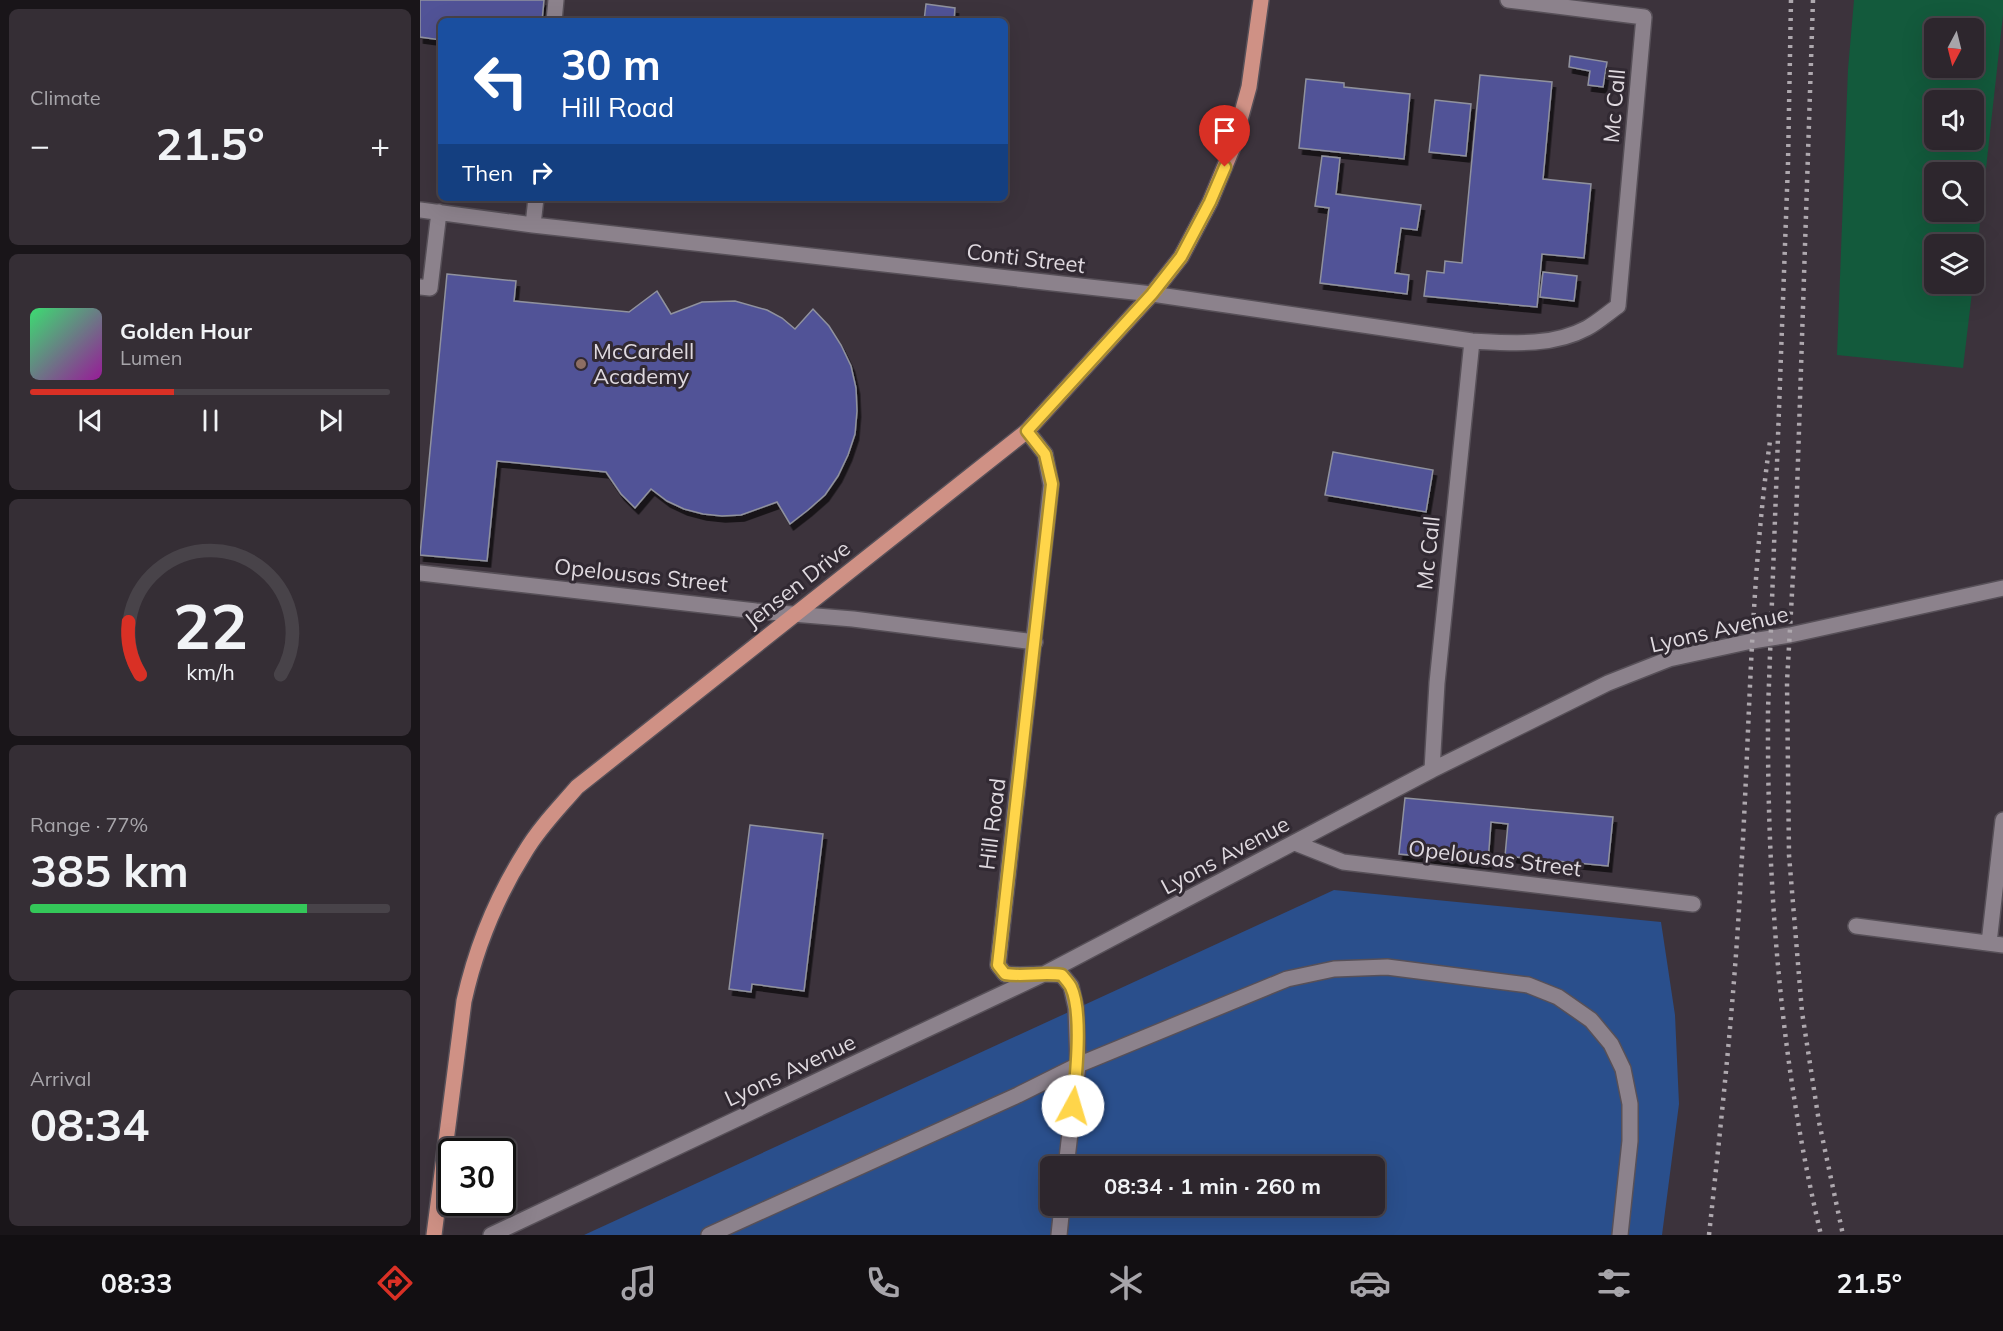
<!DOCTYPE html>
<html lang="en">
<head>
<meta charset="utf-8">
<style>
  body { margin:0; font-family:Mulish,sans-serif; background:#352e35; color:#f1f3f6; height:100vh; display:flex; flex-direction:column; font-size:22px; white-space:nowrap }
  * { box-sizing:border-box; margin:0 }
  p { font-size:20px; color:#a7a5aa }
  .icon { flex:none; width:33px; height:33px; fill:none; stroke:currentColor; stroke-width:2; stroke-linecap:round; stroke-linejoin:round }
  .map { position:relative; flex:1; overflow:hidden }
  .drawer { display:flex; flex-direction:column; gap:9px; padding:9px; background:#191519; width:420px }
  .drawer>* { flex:none }
  .banner { position:absolute; left:18px; top:18px; width:570px; height:183px; border-radius:9px; box-shadow:0 6px 24px #0002,0 0 0 2px #484349; background:#1a4fa0; color:#fff; overflow:hidden }
  .needle { width:39px; rotate:187deg }
  .buttons { position:absolute; left:1504px; top:18px; display:grid; gap:12px }
  .buttons a { display:grid; place-items:center; width:60px; height:60px; border-radius:9px; background:#2d262d; box-shadow:0 6px 24px #0002,0 0 0 2px #484349; font-size:30px }
  .speed { position:absolute; left:18px; top:1138px; display:flex; gap:12px; font-size:30px; font-weight:700; text-align:center }
  .speed>* { display:grid; place-content:center; width:78px; height:78px; border-radius:50%; background:#2d262d; box-shadow:0 6px 24px #0002,0 0 0 2px #484349; line-height:1 }
  .speed .limit { border:3px solid #111; border-radius:9px; background:#fff; color:#111 }
  .pin { position:absolute; display:grid; place-items:center; width:51px; height:51px; color:#fff; margin:-62px -26px; border-radius:50% 50% 50% 0; rotate:-45deg; box-shadow:0 0 6px #0007 }
  .pin .icon { rotate:45deg }
  .me { position:absolute; width:66px; margin:-33px; rotate:6deg; stroke-linejoin:round; filter:drop-shadow(0 0 4px #0008) }
  .turn { display:flex; align-items:center; gap:21px; height:126px; padding:0 24px; font-size:27px }
  .turn .icon { width:78px; height:78px; stroke-width:2.5 }
  .turn b { display:block; font-size:42px; line-height:51px }
  .then { display:flex; align-items:center; height:57px; padding:0 24px; background:#0003; gap:12px; font-size:22px }
  .big { font-size:45px; font-weight:700; line-height:1.1 }
  .drawer .tile { flex:1; display:flex; flex-direction:column; justify-content:center; gap:9px; min-width:0; padding:0 21px; border-radius:9px; background:#352e35 }
  .drawer .dial { align-items:center; gap:0 }
  .dial svg { height:156px; overflow:visible; fill:none; stroke:#484349; stroke-width:7; stroke-linecap:round; text-anchor:middle }
  .dial text { fill:#f1f3f6; stroke:none }
  .song { display:flex; align-items:center; gap:18px }
  .cover { width:72px; height:72px; border-radius:9px; background:linear-gradient(135deg,hsl(140 70% 55%),hsl(300 70% 35%)) }
  .played { height:6px; border-radius:3px; background:linear-gradient(90deg,#d93025 40%,#484349 40%) }
  .keys { display:flex; justify-content:space-around; direction:ltr }
  .heat { display:flex; justify-content:space-between; align-items:center; font-size:33px; direction:ltr }
  .charge { height:9px; border-radius:4px; background:linear-gradient(90deg,#34c759 77%,#484349 0) }
  .trip { position:absolute; left:620px; top:1156px; width:345px; height:60px; border-radius:9px; background:#2d262d; box-shadow:0 6px 24px #0002,0 0 0 2px #484349; font-weight:700; line-height:60px; text-align:center }
  .tabs { display:flex; height:96px; justify-content:space-around; align-items:center; background:#120f12; color:#a7a5aa }
  .tabs .icon { width:42px; height:42px }
  .tabs .on { color:#d93025 }
  .tabs b { font-size:27px; color:#f1f3f6 }
  main { display:flex; flex:1; min-height:0 }
  .map>svg:first-child { display:block }
  .green { fill:#135a3c; fill-rule:evenodd }
  .water { fill:#2a4f8c; fill-rule:evenodd }
  .building { fill:#515297; stroke:#90929e; stroke-width:1.5; filter:url(#shadow) }
  .lines { fill:none; stroke-linecap:round; stroke-linejoin:round }
  .minor-casing { stroke:#575058; stroke-width:18 }
  .major-casing { stroke:#575058; stroke-width:18 }
  .minor { stroke:#8c828c; stroke-width:15 }
  .major { stroke:#cf9185; stroke-width:15 }
  .rail { stroke:#aea8ae; stroke-width:4.5; stroke-dasharray:3 6; stroke-linecap:butt }
  .route-casing { stroke:#a68a30; stroke-width:15 }
  .route { stroke:#ffd54a; stroke-width:10 }
  .education-dot { fill:#8d6e63; stroke:#312932; stroke-width:2 }
  .labels { text-anchor:middle; dominant-baseline:central; stroke-width:6; stroke-linejoin:round; paint-order:stroke }
  .street-label { font-size:22px; fill:#dfd9df; stroke:#312932 }
  .poi-label { font-size:22px; fill:#dfd9df; stroke:#312932; text-anchor:start }
</style>
</head>
<body>
<main>
<section class="drawer">
<div class="tile"><p>Climate</p>
<div class="heat"><a>−</a><b class="big">21.5°</b><a>+</a></div>
</div>
<div class="tile">
<div class="song"><i class="cover"></i><div><b>Golden Hour</b><p>Lumen</p></div></div>
<div class="played"></div>
<div class="keys"><svg class="icon" aria-label="previous" viewBox="0 0 24 24"><path d="M18 5L8 12l10 7zM5 5v14"/></svg><svg class="icon" aria-label="pause" viewBox="0 0 24 24"><path d="M8 5v14M16 5v14"/></svg><svg class="icon" aria-label="next" viewBox="0 0 24 24"><path d="M6 5l10 7-10 7zM19 5v14"/></svg></div>
</div>
<div class="tile dial"><svg viewBox="0 0 100 80">
<path d="M14 69A42 42 0 1 1 86 69"/>
<path d="M14 69A42 42 0 0 1 8 42" stroke="#d93025"/>
<text x="50" y="56" font-size="32" font-weight="700">22</text>
<text x="50" y="72" font-size="11">km/h</text>
</svg></div>
<div class="tile"><p>Range · 77%</p><b class="big">385 km</b><div class="charge"></div></div>
<div class="tile"><p>Arrival</p><b class="big">08:34</b></div>
</section>
<div class="map">
<svg width="1583" height="1235" viewBox="0 0 1583 1235">
  <defs>
    <filter id="shadow"><feDropShadow dx="3.5" dy="6" stdDeviation="0" flood-color="#0009"/></filter>
  </defs>
  <rect width="100%" height="100%" fill="#3c333c"/>
  <!-- green -->
  <path class="green" d="M1434,0h149v15l-29,262v-33h-39v40h38l-10,84 -126,-13 11,-286zM1515,28h39v40h-39zM1515,100h39v40h-39zM1515,172h39v40h-39z"/>
  <!-- water -->
  <path class="water" d="M914,890l327,32 14,93 4,89 -17,131h-1078zM630,1167h324v39h-324z"/>
  <!-- building -->
  <path class="building" d="M0,0h124l-2,21h-101v19l-21,-3z
    M506,4l29,4 -1,13h-30z
    M1150,56l37,6 -4,25 -15,-2 2,-14 -21,-4z
    M1060,75l72,7 -9,97 48,5 -7,74 -42,-4 -5,53 -113,-11 3,-25 17,2 1,-12 17,2z
    M886,79l38,4v4l66,7 -6,65 -105,-11z
    M1015,100l36,4 -5,52 -37,-4z
    M902,156l18,2 -4,36 85,11 -4,25 -16,-2 -6,45 14,2 -2,19 -87,-11 9,-75 -14,-2z
    M1123,272l34,4 -3,25 -34,-4z
    M27,274l69,7 -2,20 115,11 28,-21 14,23 31,-12 33,-1 32,9 15,8 13,11 18,-20 16,17 12,19 10,21 5,22 1,23 -2,23 -7,21 -10,21 -13,19 -17,15 -18,14 -13,-22 -36,13 -19,1 -19,-2 -19,-5 -17,-8 -16,-12 -16,19 -14,-14 -15,-22 -109,-11 -10,100 -67,-6z
    M913,452l100,18 -7,42 -101,-17z
    M985,798l208,19 -5,49 -103,-10 3,-32 -17,-2 -3,41 -89,-9z
    M330,825l73,9 -19,157 -52,-7 -1,8 -22,-3z"/>
  <g class="lines">
    <!-- minor casing -->
    <g class="minor-casing">
      <path id="minor" d="M134,21l2,-21
        M0,210l113,15 619,69 320,47c38,2 80,6 115,-13 11,-6 21,-15 31,-22l26,-289 -136,-17
        M113,225l3,-27
        M0,287l10,1 9,-76
        M607,431l18,23 6,31 -53,480 7,9c19,3 38,-2 57,1l9,11 5,22 2,57 -12,102
        M0,573l336,38 97,8 182,23
        M1012,770l5,-87 35,-342
        M875,843l48,19 350,42
        M1436,926l147,19
        M1569,943l14,-123
        M71,1235l555,-262 386,-203 176,-87 61,-24 83,-18 38,-6 213,-47
        M289,1235l309,-140 60,-30 209,-86 47,-10 53,-2 141,18 30,12 33,23 20,24 12,25 7,35v37l-10,94
        M639,1235l3,-29"/>
    </g>
    <!-- major casing -->
    <g class="major-casing">
      <path id="major" d="M14,1235l30,-234c12,-54 32,-103 61,-149 14,-24 34,-44 52,-65l450,-356 125,-137 29,-37 29,-55 22,-53 17,-62 12,-87"/>
    </g>
    <!-- minor -->
    <use href="#minor" class="minor"/>
    <!-- major -->
    <use href="#major" class="major"/>
    <!-- rail -->
    <path class="rail" d="M1371,0l-3,163 -20,547c-1,176 12,353 53,525
      M1393,0l-17,522 -9,160 2,173 13,157 17,110 24,113
      M1289,1235c13,-121 26,-241 32,-362 9,-144 9,-289 29,-432"/>
  </g>
  <g class="lines">
    <!-- route casing -->
    <g class="route-casing">
      <path id="route" d="M653,1106c3,-29 10,-94 -2,-119 -2,-4 -6,-8 -9,-12 -19,-3 -38,2 -57,-1l-7,-9 54,-481 -7,-30 -18,-23 125,-137 29,-37 29,-55 15,-35"/>
    </g>
    <!-- route -->
    <use href="#route" class="route"/>
  </g>
  <!-- markers -->
  <circle class="education-dot" cx="161" cy="364" r="6"/>
  <g class="labels">
    <!-- street labels -->
    <g class="street-label">
      <text transform="translate(1194 106) rotate(-85)">Mc Call</text>
      <text transform="translate(606 258) rotate(7)">Conti Street</text>
      <text transform="translate(1008 553) rotate(-84)">Mc Call</text>
      <text transform="translate(221 575) rotate(6)">Opelousas Street</text>
      <text transform="translate(377 584) rotate(-38)">Jensen Drive</text>
      <text transform="translate(1299 629) rotate(-13)">Lyons Avenue</text>
      <text transform="translate(572 824) rotate(-83)">Hill Road</text>
      <text transform="translate(805 855) rotate(-28)">Lyons Avenue</text>
      <text transform="translate(1075 858) rotate(7)">Opelousas Street</text>
      <text transform="translate(370 1070) rotate(-25)">Lyons Avenue</text>
    </g>
    <!-- poi labels -->
    <g class="poi-label">
      <text x="173" y="351">McCardell<tspan x="173" dy="25">Academy</tspan></text>
    </g>
  </g>
</svg>
<div class="buttons">
<a><svg class="needle" viewBox="-14 -14 28 28"><path d="M0-13l5 13h-10z" fill="#e53935"/><path d="M0 13l5-13h-10z" fill="#a7a5aa"/></svg></a>
<a><svg class="icon" aria-label="sound" viewBox="0 0 24 24"><path d="M4 9h4l5-4v14l-5-4H4zM17 9q2 3 0 6"/></svg></a>
<a><svg class="icon" aria-label="search" viewBox="0 0 24 24"><circle cx="10" cy="10" r="6"/><path d="M15 15l6 6"/></svg></a>
<a><svg class="icon" aria-label="layers" viewBox="0 0 24 24"><path d="M12 4l9 5-9 5-9-5zM3 14l9 5 9-5"/></svg></a>
</div>
<div class="speed"><div class="limit">30</div></div>
<div class="pin" style="left:805px;top:167px;background:#d93025"><svg class="icon" aria-label="arrive" viewBox="0 0 24 24"><path d="M6 21V4h12l-3 4 3 4H6"/></svg></div>
<svg class="me" style="left:653px;top:1106px" viewBox="-20 -20 40 40"><circle r="19" fill="#fff"/><path d="M0-13L10 11 0 6-10 11z" fill="#ffd54a"/></svg>
<div class="trip">08:34 · 1 min · 260 m</div>
<div class="banner">
<div class="turn"><svg class="icon" aria-label="left" viewBox="0 0 24 24"><path d="M17 20v-9H6M10 6l-5 5 5 5"/></svg><div><b>30 m</b>Hill Road</div></div>
<div class="then">Then<svg class="icon" aria-label="right" viewBox="0 0 24 24"><path d="M7 20v-9h11M14 6l5 5-5 5"/></svg></div>
</div>
</div>
</main>
<nav class="tabs">
<b>08:33</b>
<svg class="icon on" aria-label="directions" viewBox="0 0 24 24"><path d="M12 3l9 9-9 9-9-9zM9 14v-3h6M13 9l2 2-2 2"/></svg>
<svg class="icon" aria-label="music" viewBox="0 0 24 24"><path d="M9 18V5l10-2v13"/><circle cx="6" cy="18" r="3"/><circle cx="16" cy="16" r="3"/></svg>
<svg class="icon" aria-label="phone" viewBox="0 0 24 24"><path d="M5 4h4l2 5-3 2q2 4 5 5l2-3 5 2v4C11 20 4 13 5 4z"/></svg>
<svg class="icon" aria-label="climate" viewBox="0 0 24 24"><path d="M12 3v18M4 7l16 10M4 17L20 7"/></svg>
<svg class="icon" aria-label="car" viewBox="0 0 24 24"><path d="M5 17H2v-5l4-1 3-4h7l3 4 3 1v5h-3M9 17h6M6 11h13"/><circle cx="7" cy="17" r="2"/><circle cx="17" cy="17" r="2"/></svg>
<svg class="icon" aria-label="filters" viewBox="0 0 24 24"><path d="M4 7h16M4 17h16"/><circle cx="9" cy="7" r="2"/><circle cx="15" cy="17" r="2"/></svg>
<b>21.5°</b>
</nav>
</body>
</html>
